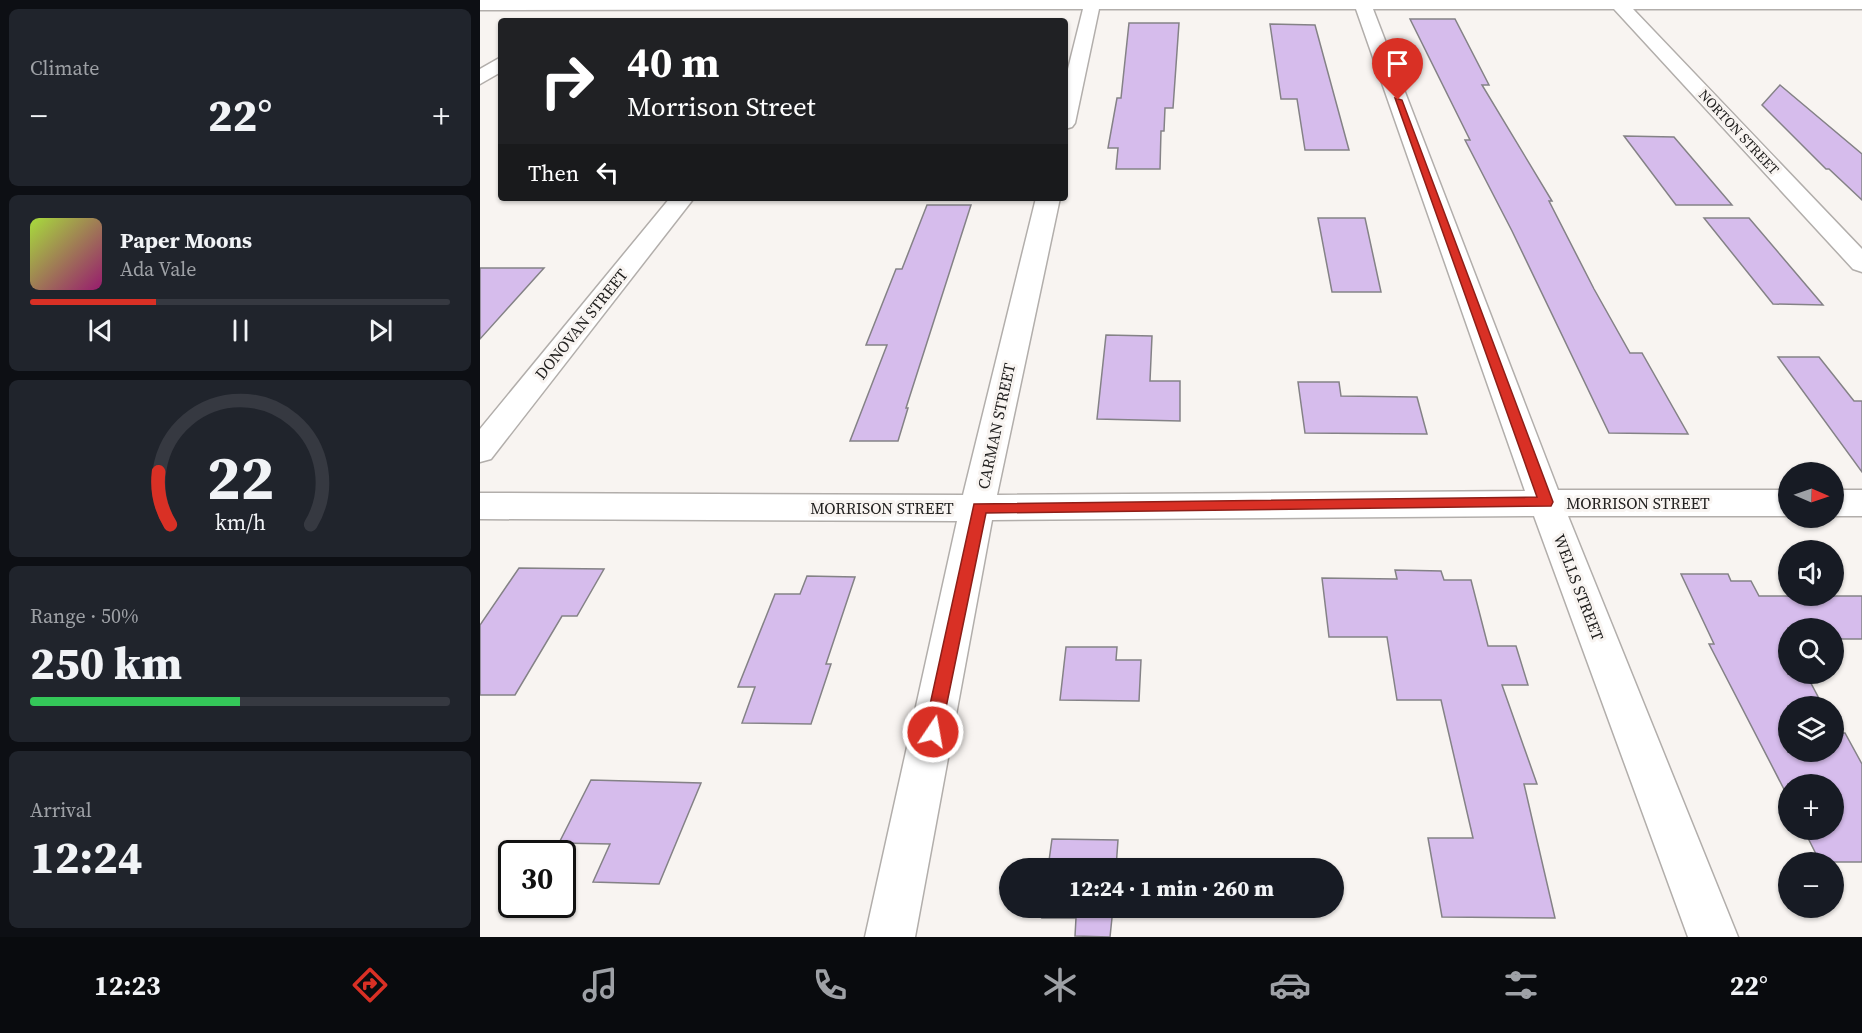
<!DOCTYPE html>
<html lang="en">
<head>
<meta charset="utf-8">
<style>
  body { margin:0; font-family:"Source Serif 4",serif; background:#20242c; color:#f1f3f6; height:100vh; display:flex; flex-direction:column; font-size:22px; white-space:nowrap }
  * { box-sizing:border-box; margin:0 }
  p { font-size:20px; color:#9ea1a6 }
  .icon { flex:none; width:33px; height:33px; fill:none; stroke:currentColor; stroke-width:2; stroke-linecap:round; stroke-linejoin:round }
  .map { position:relative; flex:1; overflow:hidden }
  .sheet { display:flex; flex-direction:column; gap:9px; padding:9px; background:#0d0f14; width:480px }
  .sheet>* { flex:none }
  .banner { position:absolute; left:18px; top:18px; width:570px; height:183px; border-radius:6px; box-shadow:0 2px 4px #0004; background:#202124; color:#fff; overflow:hidden }
  .needle { width:39px; rotate:92deg }
  .fabs { position:absolute; left:1298px; top:462px; display:grid; gap:12px }
  .fabs a { display:grid; place-items:center; width:66px; height:66px; border-radius:50%; background:#171b24; box-shadow:0 2px 4px #0004; font-size:30px }
  .speed { position:absolute; left:18px; top:840px; display:flex; gap:12px; font-size:30px; font-weight:700; text-align:center }
  .speed>* { display:grid; place-content:center; width:78px; height:78px; border-radius:50%; background:#171b24; box-shadow:0 2px 4px #0004; line-height:1 }
  .speed .limit { border:3px solid #111; border-radius:9px; background:#fff; color:#111 }
  .pin { position:absolute; display:grid; place-items:center; width:51px; height:51px; color:#fff; margin:-62px -26px; border-radius:50% 50% 50% 0; rotate:-45deg; box-shadow:0 0 6px #0007 }
  .pin .icon { rotate:45deg }
  .me { position:absolute; width:66px; margin:-33px; rotate:12deg; stroke-linejoin:round; filter:drop-shadow(0 0 4px #0008) }
  .turn { display:flex; align-items:center; gap:21px; height:126px; padding:0 30px; font-size:27px }
  .turn .icon { width:78px; height:78px; stroke-width:2.5 }
  .turn b { display:block; font-size:42px; line-height:51px }
  .then { display:flex; align-items:center; height:57px; padding:0 30px; background:#0003; gap:12px; font-size:22px }
  .big { font-size:45px; font-weight:800; line-height:1.1 }
  .sheet .tile { flex:1; display:flex; flex-direction:column; justify-content:center; gap:9px; min-width:0; padding:0 21px; border-radius:9px; background:#20242c }
  .sheet .dial { align-items:center; gap:0 }
  .dial svg { height:156px; overflow:visible; fill:none; stroke:#363941; stroke-width:7; stroke-linecap:round; text-anchor:middle }
  .dial text { fill:#f1f3f6; stroke:none }
  .song { display:flex; align-items:center; gap:18px }
  .cover { width:72px; height:72px; border-radius:9px; background:linear-gradient(135deg,hsl(80 70% 55%),hsl(320 70% 35%)) }
  .played { height:6px; border-radius:3px; background:linear-gradient(90deg,#d93025 30%,#363941 30%) }
  .keys { display:flex; justify-content:space-around; direction:ltr }
  .heat { display:flex; justify-content:space-between; align-items:center; font-size:33px; direction:ltr }
  .charge { height:9px; border-radius:4px; background:linear-gradient(90deg,#34c759 50%,#363941 0) }
  .trip { position:absolute; left:519px; top:858px; width:345px; height:60px; border-radius:30px; background:#171b24; box-shadow:0 2px 4px #0004; font-weight:800; line-height:60px; text-align:center }
  .dock { display:flex; height:96px; justify-content:space-around; align-items:center; background:#090b0e; color:#9ea1a6 }
  .dock .icon { width:42px; height:42px }
  .dock .selected { color:#d93025 }
  .dock b { font-size:27px; color:#f1f3f6 }
  main { display:flex; flex:1; min-height:0 }
  .map>svg:first-child { display:block }
  .building { fill:#d6bcec; stroke:#848286; stroke-width:1.5 }
  .lines { fill:none; stroke-linecap:round; stroke-linejoin:round }
  .minor-casing { stroke:#b2aeab; stroke-width:3 }
  .minor { fill:#fff; fill-rule:evenodd }
  .route { fill:#d93025; stroke:#8d1f18; stroke-width:1.5 }
  .labels { text-anchor:middle; dominant-baseline:central; stroke-width:6; stroke-linejoin:round; paint-order:stroke }
  .far-street-label { font-size:14px; fill:#222120; stroke:#f8f4f1 }
  .street-label { font-size:16px; fill:#222120; stroke:#f8f4f1 }
</style>
</head>
<body>
<main>
<section class="sheet">
<div class="tile"><p>Climate</p>
<div class="heat"><a>−</a><b class="big">22°</b><a>+</a></div>
</div>
<div class="tile">
<div class="song"><i class="cover"></i><div><b>Paper Moons</b><p>Ada Vale</p></div></div>
<div class="played"></div>
<div class="keys"><svg class="icon" aria-label="previous" viewBox="0 0 24 24"><path d="M18 5L8 12l10 7zM5 5v14"/></svg><svg class="icon" aria-label="pause" viewBox="0 0 24 24"><path d="M8 5v14M16 5v14"/></svg><svg class="icon" aria-label="next" viewBox="0 0 24 24"><path d="M6 5l10 7-10 7zM19 5v14"/></svg></div>
</div>
<div class="tile dial"><svg viewBox="0 0 100 80">
<path d="M14 69A42 42 0 1 1 86 69"/>
<path d="M14 69A42 42 0 0 1 8 42" stroke="#d93025"/>
<text x="50" y="56" font-size="32" font-weight="700">22</text>
<text x="50" y="72" font-size="11">km/h</text>
</svg></div>
<div class="tile"><p>Range · 50%</p><b class="big">250 km</b><div class="charge"></div></div>
<div class="tile"><p>Arrival</p><b class="big">12:24</b></div>
</section>
<div class="map">
<svg width="1382" height="937" viewBox="0 0 1382 937">
  <rect width="100%" height="100%" fill="#f8f4f1"/>
  <!-- building -->
  <path class="building" d="M930,19h45l34,66h-7l70,116h-3l45,88 36,64h12l46,81 -79,-1 -97,-202 -47,-91h5z
    M649,23h50l-6,85h-8l-1,23h-3l-1,38h-44l2,-21h-10l9,-50h4z
    M790,24l45,1 34,125h-44l-8,-51h-16z
    M1300,85l82,69v46l-33,-31h-3l-64,-64z
    M1144,136l50,1 58,68h-56z
    M447,205h44l-65,203h2l-10,33h-48l37,-96h-21l30,-76h6z
    M838,218h47l16,74h-49z
    M1224,218h45l74,87 -50,-1z
    M0,268h64l-64,71z
    M626,335l46,1 -2,45h30v40l-83,-2z
    M1298,357h41l35,44h8v71z
    M818,382h41l2,14 76,1 10,37 -122,-1z
    M39,568l85,1 -27,47h-15l-47,79h-35v-70z
    M915,570l46,1 3,9h27l17,66h28l12,39h-26l35,99h-13l31,134 -113,-1 -14,-79h45l-32,-138h-44l-10,-63h-58l-7,-59 75,1z
    M1201,574h47l3,7h20l8,15h103v43h-29v-11h-45l-1,10 1,36h18l17,32h-35v46h45v-27l4,8h8l17,31v98h-42l-16,-32h29v-46h-45v13l-79,-153h5z
    M327,576l48,1 -29,87h5l-20,60 -69,-1 13,-36h-17l37,-93h25z
    M586,647h51l-1,13h25l-2,41 -79,-1z
    M111,780l110,3 -42,101 -66,-2 17,-38 -51,-1z
    M572,839l66,1 -2,28h-68z
    M564,908h69l-3,29 -35,-1 1,-18h-34z"/>
  <g class="lines">
    <!-- minor casing -->
    <g class="minor-casing">
      <path id="minor" d="M0,0h1382v9h-229l229,240v23l-9,-3 -239,-260h-241l185,481h230v26h-220l170,421h-50l-154,-421 -542,4 -77,417h-50l92,-416 -477,-2v-26l483,2 73,-297h24l-63,297 528,-4 -169,-482h-257l-24,114 -3,4 -7,2v-48l18,-72 -603,1z
        M21,57v15l-21,12v-15z
        M190,198h24l-203,261 -11,3v-33z
        M1353,490h29v26h-29z"/>
    </g>
    <!-- minor -->
    <use href="#minor" class="minor"/>
  </g>
  <!-- route -->
  <path class="route" d="M915,98l7,2 151,402 -2,4 -565,7 -45,219 -2,6 -6,2 -7,-2 -2,-6 50,-228 563,-7z"/>
  <g class="labels">
    <!-- far-street labels -->
    <g class="far-street-label">
      <text transform="translate(1259 132) rotate(47)">NORTON STREET</text>
    </g>
    <!-- street labels -->
    <g class="street-label">
      <text transform="translate(101 324) rotate(-51)">DONOVAN STREET</text>
      <text transform="translate(516 426) rotate(-78)">CARMAN STREET</text>
      <text x="1158" y="503">MORRISON STREET</text>
      <text x="402" y="508">MORRISON STREET</text>
      <text transform="translate(1099 587) rotate(69)">WELLS STREET</text>
    </g>
  </g>
</svg>
<div class="fabs">
<a><svg class="needle" viewBox="-14 -14 28 28"><path d="M0-13l5 13h-10z" fill="#e53935"/><path d="M0 13l5-13h-10z" fill="#9ea1a6"/></svg></a>
<a><svg class="icon" aria-label="sound" viewBox="0 0 24 24"><path d="M4 9h4l5-4v14l-5-4H4zM17 9q2 3 0 6"/></svg></a>
<a><svg class="icon" aria-label="search" viewBox="0 0 24 24"><circle cx="10" cy="10" r="6"/><path d="M15 15l6 6"/></svg></a>
<a><svg class="icon" aria-label="layers" viewBox="0 0 24 24"><path d="M12 4l9 5-9 5-9-5zM3 14l9 5 9-5"/></svg></a>
<a>+</a>
<a>−</a>
</div>
<div class="speed"><div class="limit">30</div></div>
<div class="pin" style="left:918px;top:100px;background:#d93025"><svg class="icon" aria-label="arrive" viewBox="0 0 24 24"><path d="M6 21V4h12l-3 4 3 4H6"/></svg></div>
<svg class="me" style="left:453px;top:732px" viewBox="-20 -20 40 40"><circle r="17" fill="#d93025" stroke="#fff" stroke-width="3"/><path d="M0-11L8 9 0 5-8 9z" fill="#fff"/></svg>
<div class="trip">12:24 · 1 min · 260 m</div>
<div class="banner">
<div class="turn"><svg class="icon" aria-label="right" viewBox="0 0 24 24"><path d="M7 20v-9h11M14 6l5 5-5 5"/></svg><div><b>40 m</b>Morrison Street</div></div>
<div class="then">Then<svg class="icon" aria-label="left" viewBox="0 0 24 24"><path d="M17 20v-9H6M10 6l-5 5 5 5"/></svg></div>
</div>
</div>
</main>
<nav class="dock">
<b>12:23</b>
<svg class="icon selected" aria-label="directions" viewBox="0 0 24 24"><path d="M12 3l9 9-9 9-9-9zM9 14v-3h6M13 9l2 2-2 2"/></svg>
<svg class="icon" aria-label="music" viewBox="0 0 24 24"><path d="M9 18V5l10-2v13"/><circle cx="6" cy="18" r="3"/><circle cx="16" cy="16" r="3"/></svg>
<svg class="icon" aria-label="phone" viewBox="0 0 24 24"><path d="M5 4h4l2 5-3 2q2 4 5 5l2-3 5 2v4C11 20 4 13 5 4z"/></svg>
<svg class="icon" aria-label="climate" viewBox="0 0 24 24"><path d="M12 3v18M4 7l16 10M4 17L20 7"/></svg>
<svg class="icon" aria-label="car" viewBox="0 0 24 24"><path d="M5 17H2v-5l4-1 3-4h7l3 4 3 1v5h-3M9 17h6M6 11h13"/><circle cx="7" cy="17" r="2"/><circle cx="17" cy="17" r="2"/></svg>
<svg class="icon" aria-label="filters" viewBox="0 0 24 24"><path d="M4 7h16M4 17h16"/><circle cx="9" cy="7" r="2"/><circle cx="15" cy="17" r="2"/></svg>
<b>22°</b>
</nav>
</body>
</html>
